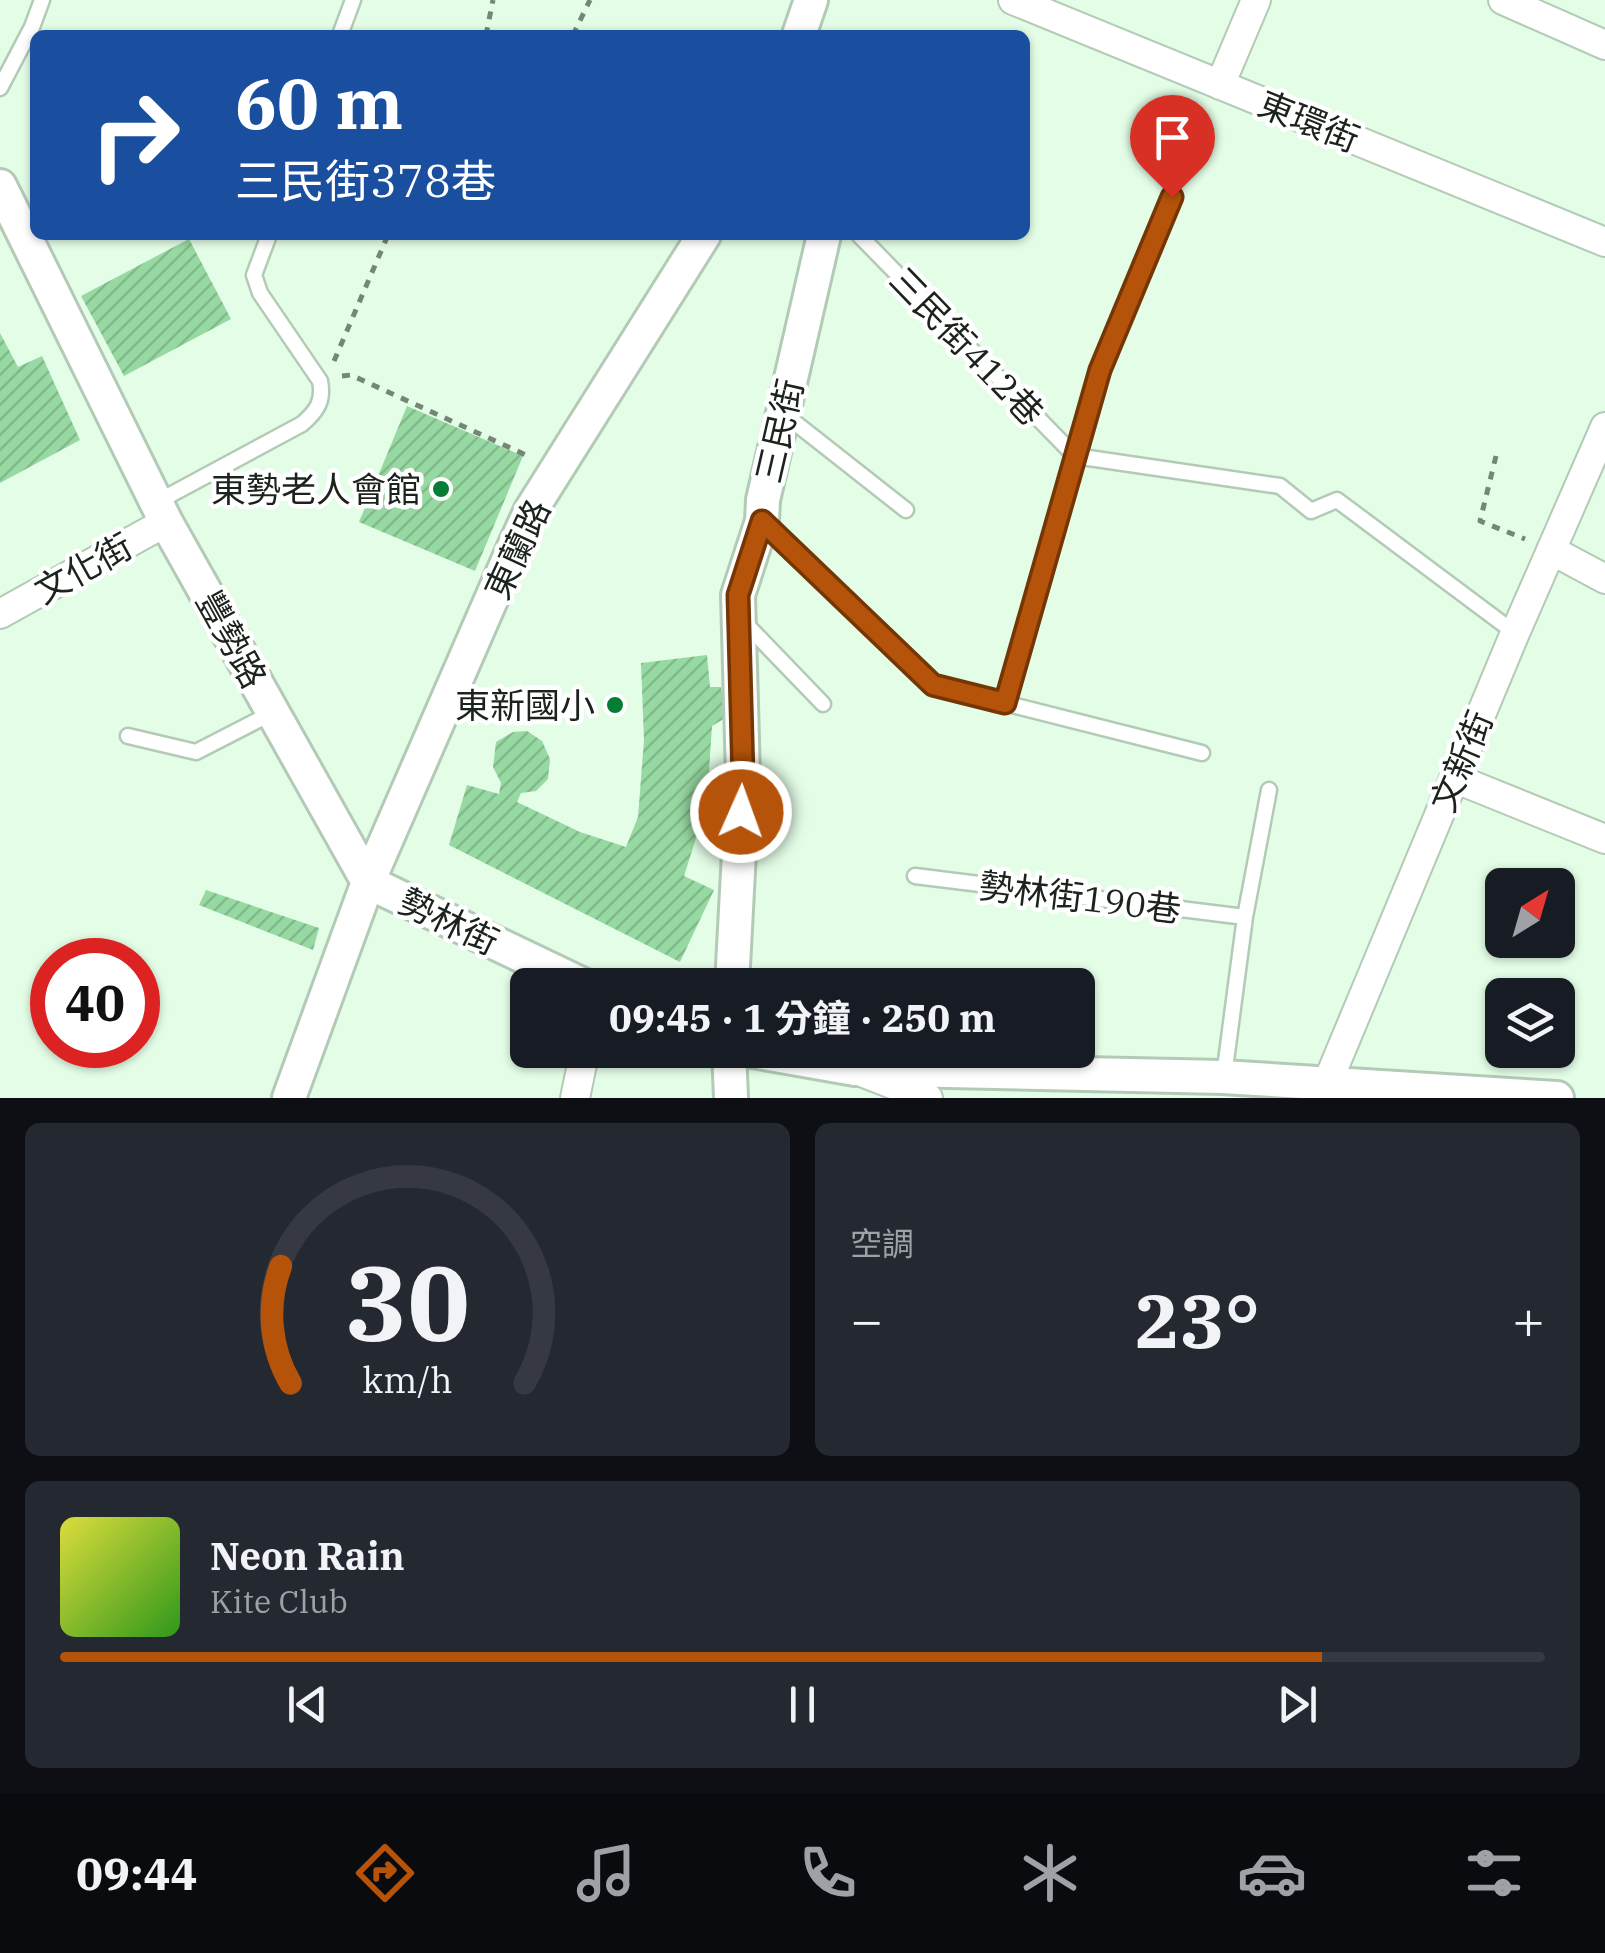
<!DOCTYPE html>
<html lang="zh-TW">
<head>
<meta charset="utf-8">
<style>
  body { margin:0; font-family:"IBM Plex Serif","Noto Sans TC",serif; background:#242831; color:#f1f3f6; height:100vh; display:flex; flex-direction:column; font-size:38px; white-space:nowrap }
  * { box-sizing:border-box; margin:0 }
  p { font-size:32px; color:#9ea1a6 }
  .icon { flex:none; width:55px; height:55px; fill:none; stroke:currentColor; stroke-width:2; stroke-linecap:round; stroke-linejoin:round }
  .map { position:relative; height:1098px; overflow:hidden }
  .details { display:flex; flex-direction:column; gap:25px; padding:25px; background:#0d0f14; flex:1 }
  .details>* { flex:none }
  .banner { position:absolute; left:30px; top:30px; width:1000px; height:210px; border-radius:15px; box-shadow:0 2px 8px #0004; background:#1a4fa0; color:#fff; overflow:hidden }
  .needle { width:65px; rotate:37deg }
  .fabs { position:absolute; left:1485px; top:868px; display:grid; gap:20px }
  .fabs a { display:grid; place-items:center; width:90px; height:90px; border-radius:15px; background:#171b24; box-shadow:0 2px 8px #0004; font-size:50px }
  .speed { position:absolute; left:30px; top:938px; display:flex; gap:20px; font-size:50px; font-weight:700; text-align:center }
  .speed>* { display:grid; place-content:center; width:130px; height:130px; border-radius:50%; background:#171b24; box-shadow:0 2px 8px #0004; line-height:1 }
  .speed .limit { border:15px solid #d22; background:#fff; color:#111 }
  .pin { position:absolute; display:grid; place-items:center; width:85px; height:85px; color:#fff; margin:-102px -42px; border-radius:50% 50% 50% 0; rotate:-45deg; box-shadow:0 0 10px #0007 }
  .pin .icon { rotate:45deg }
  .me { position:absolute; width:110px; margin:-55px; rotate:2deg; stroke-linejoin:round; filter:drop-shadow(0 0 8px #0008) }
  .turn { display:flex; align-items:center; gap:35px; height:210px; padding:0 40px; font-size:45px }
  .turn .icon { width:130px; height:130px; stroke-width:2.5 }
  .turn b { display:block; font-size:70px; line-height:85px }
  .big { font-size:75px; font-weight:700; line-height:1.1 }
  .details .card { flex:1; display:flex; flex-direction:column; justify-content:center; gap:15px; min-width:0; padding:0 35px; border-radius:15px; background:#242831 }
  .details .dial { align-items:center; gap:0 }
  .dial svg { height:260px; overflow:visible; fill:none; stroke:#363941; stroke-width:7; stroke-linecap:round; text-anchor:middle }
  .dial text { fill:#f1f3f6; stroke:none }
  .song { display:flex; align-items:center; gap:30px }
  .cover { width:120px; height:120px; border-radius:15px; background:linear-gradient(135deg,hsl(60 70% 55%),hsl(110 70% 35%)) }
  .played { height:10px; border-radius:5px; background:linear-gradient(90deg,#b45309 85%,#363941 85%) }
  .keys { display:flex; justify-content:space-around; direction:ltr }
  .heat { display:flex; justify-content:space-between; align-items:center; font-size:55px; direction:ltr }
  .details .tiles { flex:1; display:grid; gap:25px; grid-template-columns:1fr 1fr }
  .card:last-child { grid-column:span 2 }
  .trip { position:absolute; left:510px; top:968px; width:585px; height:100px; border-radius:15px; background:#171b24; box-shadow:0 2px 8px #0004; font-weight:700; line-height:100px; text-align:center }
  .tab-bar { display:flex; height:160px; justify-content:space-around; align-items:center; background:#090b0e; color:#9ea1a6 }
  .tab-bar .icon { width:70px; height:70px }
  .tab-bar .current { color:#b45309 }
  .tab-bar b { font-size:45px; color:#f1f3f6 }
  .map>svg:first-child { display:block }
  .building { fill:url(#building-hatch) }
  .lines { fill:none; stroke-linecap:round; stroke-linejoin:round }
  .service-casing { stroke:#b3cbb6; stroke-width:19 }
  .minor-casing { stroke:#b3cbb6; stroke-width:32 }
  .tertiary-casing { stroke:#b3cbb6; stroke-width:38 }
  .path { stroke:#758677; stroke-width:5; stroke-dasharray:8 8; stroke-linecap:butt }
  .service { stroke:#fff; stroke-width:14 }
  .minor { stroke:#fff; stroke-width:28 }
  .tertiary { stroke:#fff; stroke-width:32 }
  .route-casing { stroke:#753606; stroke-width:25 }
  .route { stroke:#b45309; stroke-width:18 }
  .poi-dot { fill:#057d35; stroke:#fff; stroke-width:4 }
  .labels { text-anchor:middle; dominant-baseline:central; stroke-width:9; stroke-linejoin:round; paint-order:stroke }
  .street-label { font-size:35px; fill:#1b241c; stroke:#fff }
  .poi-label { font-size:35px; fill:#1b241c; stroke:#fff; text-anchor:end }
</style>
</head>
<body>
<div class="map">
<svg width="1605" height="1098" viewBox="0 0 1605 1098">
  <defs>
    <pattern id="building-hatch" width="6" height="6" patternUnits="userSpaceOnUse" patternTransform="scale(2.5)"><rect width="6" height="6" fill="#97d9a2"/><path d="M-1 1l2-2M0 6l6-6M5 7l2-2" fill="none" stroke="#82ba8b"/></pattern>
  </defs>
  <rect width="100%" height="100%" fill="#e3fde6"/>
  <!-- building -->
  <path class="building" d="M189,239l42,80 -107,57 -43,-80z
    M0,333l18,34 24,-11 38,84 -80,43z
    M407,406l116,50 -48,115 -116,-49z
    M707,655l3,32h11l6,30 -15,9 -3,45 13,1 -8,40 -10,1 -20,63 30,14 -34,72 -231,-117 18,-60 32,9 2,-11 -8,-16 3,-25 17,-10 14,-1 15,10 8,18 -2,20 -12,12 -15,2 -4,9 63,30 46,15 12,-30 6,-77 -3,-77z
    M206,890l113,38 -6,22 -114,-45z
    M776,974l51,9v2h-53z"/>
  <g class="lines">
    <!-- service casing -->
    <g class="service-casing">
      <path id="service" d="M340,35l13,-35
        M0,88l32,-61 10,-27
        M859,235l216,221 205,30 31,25 26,-11 178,133
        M784,414l122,96
        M157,502l145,-78c15,-13 22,-23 18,-43l-60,-88 -6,-18 15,-40
        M763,521l170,164 269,68
        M744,622l79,82
        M1005,703l95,-333 72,-173
        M128,736l68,16 76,-39
        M915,876l330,41
        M1224,1076l21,-159 24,-127"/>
    </g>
    <!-- minor casing -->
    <g class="minor-casing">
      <path id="minor" d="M1013,0l592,242
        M1503,0l102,45
        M1220,85l36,-85
        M1551,550l54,29
        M0,614l166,-92
        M1454,778l151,61
        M864,1073l64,25
        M575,1098l10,-48
        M1321,1098l194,-465 90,-206"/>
    </g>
    <!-- tertiary casing -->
    <g class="tertiary-casing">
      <path id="tertiary" d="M799,35l12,-35
        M0,186l166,336 202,360
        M368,882l215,103
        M732,985l11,-208 -5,-182 24,-74 1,-21 61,-265
        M729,1050l2,48
        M747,1050l108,19 368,8 334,21
        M289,1098l79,-216 146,-335 17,-37 173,-275"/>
    </g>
    <!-- path -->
    <path class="path" d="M486,35l7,-35
      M573,35l17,-35
      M334,361l54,-126
      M342,376l9,-1 177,81
      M1496,456l-16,65 45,18"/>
    <!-- service -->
    <use href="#service" class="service"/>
    <!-- minor -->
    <use href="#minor" class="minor"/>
    <!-- tertiary -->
    <use href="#tertiary" class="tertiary"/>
  </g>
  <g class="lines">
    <!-- route casing -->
    <g class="route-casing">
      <path id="route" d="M741,812l2,-35 -5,-182 24,-74 171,164 72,18 95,-333 72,-173"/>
    </g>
    <!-- route -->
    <use href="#route" class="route"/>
  </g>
  <!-- markers -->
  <g class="poi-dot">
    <circle cx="441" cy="489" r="10"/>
    <circle cx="615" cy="705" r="10"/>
  </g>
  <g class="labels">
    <!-- street labels -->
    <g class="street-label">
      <text transform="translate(1309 121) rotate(22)">東環街</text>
      <text transform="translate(967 346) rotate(46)">三民街412巷</text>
      <text transform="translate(779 431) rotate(-77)">三民街</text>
      <text transform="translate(517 549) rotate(-65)">東蘭路</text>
      <text transform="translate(83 568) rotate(-29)">文化街</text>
      <text transform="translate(232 639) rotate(61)">豐勢路</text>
      <text transform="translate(1461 761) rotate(-67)">文新街</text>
      <text transform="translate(1080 897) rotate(7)">勢林街190巷</text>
      <text transform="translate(449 921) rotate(26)">勢林街</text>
    </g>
    <!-- poi labels -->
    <g class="poi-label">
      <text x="421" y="489">東勢老人會館</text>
      <text x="595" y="705">東新國小</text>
    </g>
  </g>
</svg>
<div class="fabs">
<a><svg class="needle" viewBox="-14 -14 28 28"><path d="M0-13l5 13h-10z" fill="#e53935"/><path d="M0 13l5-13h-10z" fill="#9ea1a6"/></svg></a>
<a><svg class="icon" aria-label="layers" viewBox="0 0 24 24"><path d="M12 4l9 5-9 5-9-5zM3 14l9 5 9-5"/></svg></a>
</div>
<div class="speed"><div class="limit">40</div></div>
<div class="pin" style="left:1172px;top:197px;background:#d93025"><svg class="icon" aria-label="arrive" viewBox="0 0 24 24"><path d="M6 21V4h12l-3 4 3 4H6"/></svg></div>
<svg class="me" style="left:741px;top:812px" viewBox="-20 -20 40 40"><circle r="17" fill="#b45309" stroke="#fff" stroke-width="3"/><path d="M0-11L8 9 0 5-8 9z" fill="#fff"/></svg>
<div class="trip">09:45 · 1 分鐘 · 250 m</div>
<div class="banner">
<div class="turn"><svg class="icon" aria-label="right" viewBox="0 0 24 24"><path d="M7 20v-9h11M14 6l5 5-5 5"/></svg><div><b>60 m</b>三民街378巷</div></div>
</div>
</div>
<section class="details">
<div class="tiles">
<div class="card dial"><svg viewBox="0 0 100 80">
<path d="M14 69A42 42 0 1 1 86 69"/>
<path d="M14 69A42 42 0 0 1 11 33" stroke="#b45309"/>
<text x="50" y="56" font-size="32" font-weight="700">30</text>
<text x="50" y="72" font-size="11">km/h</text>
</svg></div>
<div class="card"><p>空調</p>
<div class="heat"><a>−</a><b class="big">23°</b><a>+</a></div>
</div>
<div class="card">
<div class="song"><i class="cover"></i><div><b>Neon Rain</b><p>Kite Club</p></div></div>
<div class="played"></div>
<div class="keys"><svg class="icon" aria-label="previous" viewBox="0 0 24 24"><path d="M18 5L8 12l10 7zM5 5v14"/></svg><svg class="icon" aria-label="pause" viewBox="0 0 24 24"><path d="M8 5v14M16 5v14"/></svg><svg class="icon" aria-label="next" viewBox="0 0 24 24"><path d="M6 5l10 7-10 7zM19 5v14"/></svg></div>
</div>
</div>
</section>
<nav class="tab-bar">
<b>09:44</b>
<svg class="icon current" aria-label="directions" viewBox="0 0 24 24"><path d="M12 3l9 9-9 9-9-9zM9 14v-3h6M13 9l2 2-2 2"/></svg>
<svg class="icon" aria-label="music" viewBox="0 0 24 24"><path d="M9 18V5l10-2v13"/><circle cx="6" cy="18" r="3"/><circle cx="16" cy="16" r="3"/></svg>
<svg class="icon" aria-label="phone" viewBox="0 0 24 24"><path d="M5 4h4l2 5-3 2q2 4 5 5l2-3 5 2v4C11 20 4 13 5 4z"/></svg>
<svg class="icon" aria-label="climate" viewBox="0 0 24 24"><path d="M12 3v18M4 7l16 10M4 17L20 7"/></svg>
<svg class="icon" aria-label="car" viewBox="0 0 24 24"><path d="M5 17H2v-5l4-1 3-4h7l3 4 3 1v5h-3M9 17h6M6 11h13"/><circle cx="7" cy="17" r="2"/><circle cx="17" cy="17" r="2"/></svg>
<svg class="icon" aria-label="filters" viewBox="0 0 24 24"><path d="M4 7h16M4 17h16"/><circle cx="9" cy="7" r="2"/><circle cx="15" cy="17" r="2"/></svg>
</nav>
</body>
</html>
